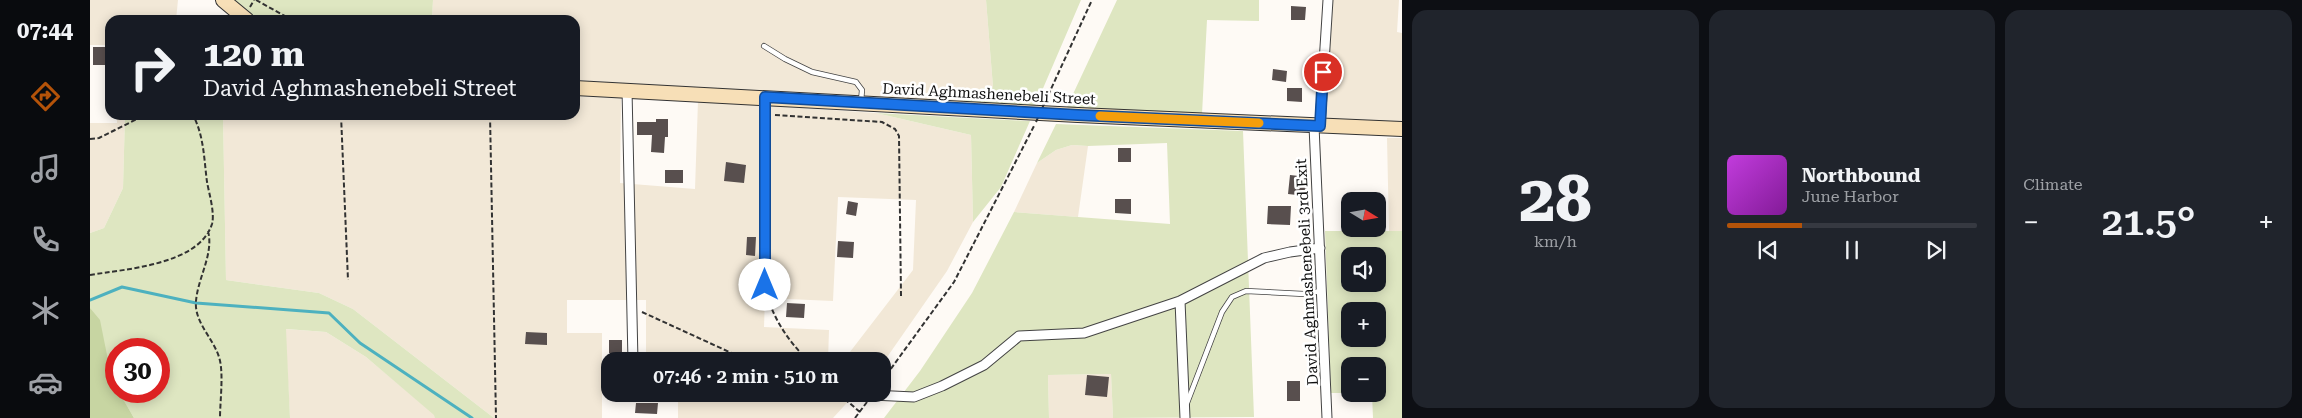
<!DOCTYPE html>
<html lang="en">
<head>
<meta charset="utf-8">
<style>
  body { margin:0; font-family:"Roboto Serif",serif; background:#20242c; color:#f1f3f6; height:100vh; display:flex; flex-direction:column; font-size:19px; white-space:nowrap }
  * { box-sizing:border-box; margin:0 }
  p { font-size:16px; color:#9ea1a6 }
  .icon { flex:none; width:28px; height:28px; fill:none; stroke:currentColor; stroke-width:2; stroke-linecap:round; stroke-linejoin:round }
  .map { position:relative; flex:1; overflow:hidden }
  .details { display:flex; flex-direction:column; gap:10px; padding:10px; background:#0d0f14; width:900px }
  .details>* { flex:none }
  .hud { position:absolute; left:15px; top:15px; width:475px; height:105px; border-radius:15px; box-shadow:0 2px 12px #0003; background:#171b24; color:#f1f3f6; overflow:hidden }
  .needle { width:32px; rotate:101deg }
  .controls { position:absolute; left:1251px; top:192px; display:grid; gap:10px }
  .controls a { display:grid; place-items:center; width:45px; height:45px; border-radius:10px; background:#171b24; box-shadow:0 2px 12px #0003; font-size:25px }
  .speed { position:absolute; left:15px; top:338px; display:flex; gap:10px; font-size:25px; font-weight:700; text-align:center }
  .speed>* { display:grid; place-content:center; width:65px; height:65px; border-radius:50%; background:#171b24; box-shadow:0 2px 12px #0003; line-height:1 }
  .speed .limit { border:8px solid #d22; background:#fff; color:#111 }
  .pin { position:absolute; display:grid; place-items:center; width:42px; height:42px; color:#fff; margin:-21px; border:2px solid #fff; border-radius:50%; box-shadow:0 1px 5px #0007 }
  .me { position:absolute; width:55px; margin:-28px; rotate:0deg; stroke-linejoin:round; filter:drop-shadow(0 0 4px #0008) }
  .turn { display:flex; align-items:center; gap:18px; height:105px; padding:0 15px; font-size:22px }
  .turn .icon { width:65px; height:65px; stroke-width:2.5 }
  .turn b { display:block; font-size:35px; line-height:42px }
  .big { font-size:38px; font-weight:600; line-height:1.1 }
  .details .card { flex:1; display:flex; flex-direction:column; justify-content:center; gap:8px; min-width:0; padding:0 18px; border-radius:15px; background:#20242c }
  .details .dial { align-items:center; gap:0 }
  .dial b { font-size:65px; line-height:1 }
  .song { display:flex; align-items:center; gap:15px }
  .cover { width:60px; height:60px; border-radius:8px; background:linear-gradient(135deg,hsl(290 70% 55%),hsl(290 70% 35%)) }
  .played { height:5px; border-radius:2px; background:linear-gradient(90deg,#b45309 30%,#363941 30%) }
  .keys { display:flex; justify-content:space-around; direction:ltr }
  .heat { display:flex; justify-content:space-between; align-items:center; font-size:28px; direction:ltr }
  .details .tiles { flex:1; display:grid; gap:10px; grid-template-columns:repeat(3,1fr) }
  .trip { position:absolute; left:511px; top:352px; width:290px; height:50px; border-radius:15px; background:#171b24; box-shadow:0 2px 12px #0003; font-weight:600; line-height:50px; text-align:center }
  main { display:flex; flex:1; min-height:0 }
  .tab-bar { display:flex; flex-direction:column; width:90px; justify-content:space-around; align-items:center; background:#090b0e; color:#9ea1a6 }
  .tab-bar .icon { width:35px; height:35px }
  .tab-bar .current { color:#b45309 }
  .tab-bar b { font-size:22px; color:#f1f3f6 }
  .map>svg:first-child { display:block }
  .farmland { fill:#f2e8d7 }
  .green { fill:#dee6c1; fill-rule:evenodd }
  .forest { fill:#c7d5a2 }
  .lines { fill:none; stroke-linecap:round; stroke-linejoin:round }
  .stream { stroke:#4db1bf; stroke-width:3 }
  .building { fill:#584f4e }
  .lane-casing { stroke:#434343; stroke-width:6 }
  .street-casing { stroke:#434343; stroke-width:11 }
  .secondary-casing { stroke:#323232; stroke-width:16 }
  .path { stroke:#323232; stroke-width:2; stroke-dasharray:5 2.5; stroke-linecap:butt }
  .lane { stroke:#fff; stroke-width:4.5 }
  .street { stroke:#fff; stroke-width:9 }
  .secondary { stroke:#f7dfb7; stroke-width:14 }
  .path-bridge { stroke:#323232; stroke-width:2; stroke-dasharray:5 2.5; stroke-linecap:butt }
  .route-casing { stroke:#114b97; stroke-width:12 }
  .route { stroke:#1a73e8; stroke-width:9 }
  .slow { stroke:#f59e0b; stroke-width:9 }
  .labels { text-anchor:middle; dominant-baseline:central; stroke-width:5; stroke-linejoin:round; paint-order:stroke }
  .street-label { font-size:15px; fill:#101010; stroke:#fff }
</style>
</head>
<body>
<main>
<nav class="tab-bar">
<b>07:44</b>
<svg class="icon current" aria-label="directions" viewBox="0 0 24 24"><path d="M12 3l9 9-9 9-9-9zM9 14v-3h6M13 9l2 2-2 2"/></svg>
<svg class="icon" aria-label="music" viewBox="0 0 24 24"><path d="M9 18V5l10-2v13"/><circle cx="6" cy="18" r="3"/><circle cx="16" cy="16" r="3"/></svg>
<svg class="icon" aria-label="phone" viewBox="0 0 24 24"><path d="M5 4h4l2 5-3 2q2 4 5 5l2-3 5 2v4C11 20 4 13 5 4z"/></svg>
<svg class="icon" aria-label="climate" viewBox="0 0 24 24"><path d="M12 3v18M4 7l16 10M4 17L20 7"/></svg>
<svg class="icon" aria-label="car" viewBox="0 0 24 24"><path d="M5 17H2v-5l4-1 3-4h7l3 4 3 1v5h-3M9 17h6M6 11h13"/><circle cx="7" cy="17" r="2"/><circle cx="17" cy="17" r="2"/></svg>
</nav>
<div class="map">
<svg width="1312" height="418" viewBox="0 0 1312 418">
  <rect width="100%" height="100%" fill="#fefaf5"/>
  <!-- farmland -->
  <path class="farmland" d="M0,0h88l-2,20h-66v25h-20z
    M343,0h553l7,87 -27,4 -3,13 -388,-24v-60h-143z
    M1241,0h68l-2,32 5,1v92l-79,-4z
    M485,96l46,2 -1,85 75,6 3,-88 178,12 95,22 2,87 -26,49 -64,92 -40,-2 70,-91 3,-70 -78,-3 -5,104 -68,-3 -1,29 65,3 -1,31h-182v-61h-79v33h35v85h-108l-141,-109 -34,-16 -93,-13 -3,-165h352z
    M27,115h8l-2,73 -19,40 -14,5v-110h27z
    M1297,138h15v93h-13z
    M982,145l16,1 -10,71 -64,-5 23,-49 19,-13z
    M195,329l41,3 40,25 69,58v3h-145z
    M1021,374l2,44h-64l-1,-43z
    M588,394h177l-22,24h-155z"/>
  <!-- green -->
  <path class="green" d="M144,0h199l-1,20h-174z
    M896,0h95l-46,107 -72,-3 3,-13 27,-4z
    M1027,0h142v21l-52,-1 -5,94 -136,-5z
    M786,113l154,8 -29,66 -28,35 -2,-87z
    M35,115h98l3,165 93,13 34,16 141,109h-59l-1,-3 -68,-58 -40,-25 -40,-3 4,89h-156l-16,-27h41v-42h-43v39l-5,-8 -21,-72v-75l14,-5 19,-40z
    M966,124l187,7 11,286 -141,1 -2,-44 -63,1 1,43h-165l36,-47 52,-78 42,-81 156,12 -3,-81 -79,3 -16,-1 -16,5 -19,13z
    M1235,231h77v187h-29l-1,-24h6v-28h-28v27h-19zM1260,256h28v28h-28zM1260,311h28v28h-28z"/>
  <!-- forest -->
  <path class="forest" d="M0,308l10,12 12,60 22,38h-44z"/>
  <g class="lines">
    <!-- stream -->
    <path class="stream" d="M0,300l32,-13 74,16 133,10 31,30 112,75"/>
  </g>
  <!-- building -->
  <path class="building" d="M1201,6l15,1 -1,13h-14z
    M3,47h17v18h-17z
    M1183,69l14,2 -1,11 -14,-2z
    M1197,88h15v14l-15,-1z
    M566,119h12v18h-3l-1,16 -13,-1 1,-17h-15v-13h19z
    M1028,148h13v14h-13z
    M636,162l20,3 -2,18 -20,-2z
    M575,170h18v13h-18z
    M1200,175l18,2 -2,19 -18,-2z
    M1025,199h16v15l-16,-1z
    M758,201l10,2 -2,13 -10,-2z
    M1178,206h23l-1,19 -23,-1z
    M657,237h9l-1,19 -9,-1z
    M748,241l16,1 -1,16 -16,-1z
    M697,303l18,1 -1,14 -18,-1z
    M436,332l21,1v12l-22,-1z
    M519,340h13v13h-13z
    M997,375l22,2 -2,20 -22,-2z
    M1197,381h13v20h-13z
    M546,403h22l-1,11 -22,-1z"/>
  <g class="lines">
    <!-- lane casing -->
    <g class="lane-casing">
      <path id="lane" d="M674,46l21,13 27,13 44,10 6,8 -1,11
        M1097,403l35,-91 10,-15 14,-6 58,3 17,-3"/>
    </g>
    <!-- street casing -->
    <g class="street-casing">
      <path id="street" d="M537,90l6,271
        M1224,126l13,292
        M1230,126l8,-126
        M675,285v-188
        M1090,301l5,117
        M782,395l42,2 28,-11 42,-21 35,-29 65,-3 96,-32 84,-43 26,-6 30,-4"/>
    </g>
    <!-- secondary casing -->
    <g class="secondary-casing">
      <path id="secondary" d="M133,0l24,20
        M485,88l503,27 324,14"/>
    </g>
    <!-- path -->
    <path class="path" d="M166,0l36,20
      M160,7l4,-7
      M955,102l47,-102
      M251,115l7,165
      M400,115l6,303
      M685,115l107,7 13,7 4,7 2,160
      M0,139l9,-1 46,-23
      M118,231c6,23 -10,46 -12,70 -2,21 17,37 23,56 5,15 1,44 1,61
      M0,275c35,-6 109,-10 122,-51 3,-11 -3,-31 -5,-42 -3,-23 -3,-46 -14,-67
      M677,295c8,27 22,46 41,66
      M552,312l107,49
      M792,381l72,-99 81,-158
      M749,394l21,18
      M765,418l12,-16"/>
    <!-- lane -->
    <use href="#lane" class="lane"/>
    <!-- street -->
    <use href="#street" class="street"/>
    <!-- secondary -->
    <use href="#secondary" class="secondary"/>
    <!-- path-bridge -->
    <path class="path-bridge" d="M946,122l8,-18"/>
  </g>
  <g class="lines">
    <!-- route casing -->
    <g class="route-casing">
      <path id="route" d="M675,285v-188l313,18 242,11 3,-54"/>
    </g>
    <!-- route -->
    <use href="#route" class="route"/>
    <!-- slow -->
    <path class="slow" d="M1010,116l159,7"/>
  </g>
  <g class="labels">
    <!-- street labels -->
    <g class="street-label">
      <text transform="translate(899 94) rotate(3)">David Aghmashenebeli Street</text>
      <text transform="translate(1217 272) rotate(-93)">David Aghmashenebeli 3rd Exit</text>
    </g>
  </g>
</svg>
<div class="controls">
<a><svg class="needle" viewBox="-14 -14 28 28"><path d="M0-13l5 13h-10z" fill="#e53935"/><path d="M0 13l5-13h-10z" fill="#9ea1a6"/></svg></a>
<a><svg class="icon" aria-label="sound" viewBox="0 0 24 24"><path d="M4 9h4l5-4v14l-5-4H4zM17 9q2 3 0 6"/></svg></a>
<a>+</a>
<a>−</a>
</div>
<div class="speed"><div class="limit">30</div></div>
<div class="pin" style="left:1233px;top:72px;background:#d93025"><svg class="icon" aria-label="arrive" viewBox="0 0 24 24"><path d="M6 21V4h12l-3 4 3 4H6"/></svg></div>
<svg class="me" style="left:675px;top:285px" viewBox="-20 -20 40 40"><circle r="19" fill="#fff"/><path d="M0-13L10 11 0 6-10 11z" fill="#1a73e8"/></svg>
<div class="trip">07:46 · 2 min · 510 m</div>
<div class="hud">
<div class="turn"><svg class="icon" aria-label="right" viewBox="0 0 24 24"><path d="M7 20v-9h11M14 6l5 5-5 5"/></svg><div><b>120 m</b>David Aghmashenebeli Street</div></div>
</div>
</div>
<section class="details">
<div class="tiles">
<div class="card dial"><b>28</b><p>km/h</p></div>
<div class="card">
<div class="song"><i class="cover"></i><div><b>Northbound</b><p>June Harbor</p></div></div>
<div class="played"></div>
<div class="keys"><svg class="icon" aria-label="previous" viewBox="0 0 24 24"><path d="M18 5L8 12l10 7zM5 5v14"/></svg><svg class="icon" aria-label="pause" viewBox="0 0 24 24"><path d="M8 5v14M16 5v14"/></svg><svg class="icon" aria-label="next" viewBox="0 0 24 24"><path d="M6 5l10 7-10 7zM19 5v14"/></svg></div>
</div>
<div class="card"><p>Climate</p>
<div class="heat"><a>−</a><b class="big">21.5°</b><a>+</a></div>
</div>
</div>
</section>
</main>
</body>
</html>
